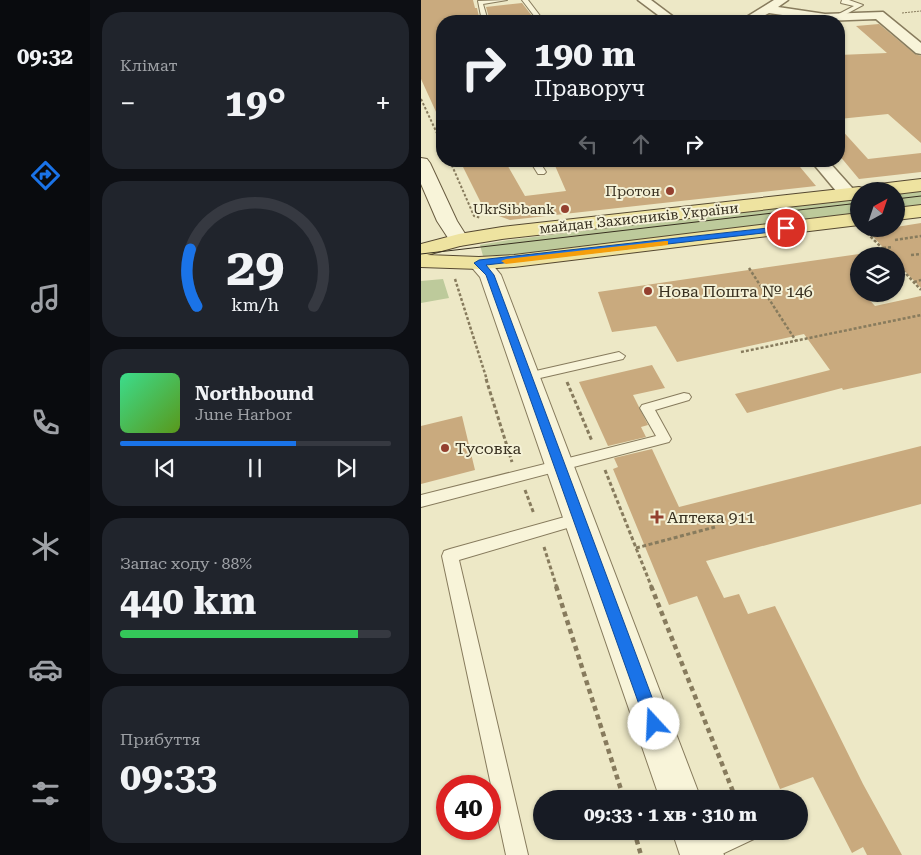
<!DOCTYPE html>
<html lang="uk">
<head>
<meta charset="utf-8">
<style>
  body { margin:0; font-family:"Roboto Serif",serif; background:#20242c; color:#f1f3f6; height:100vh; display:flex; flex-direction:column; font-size:19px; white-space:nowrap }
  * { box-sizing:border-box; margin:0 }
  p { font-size:16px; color:#9ea1a6 }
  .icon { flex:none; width:28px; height:28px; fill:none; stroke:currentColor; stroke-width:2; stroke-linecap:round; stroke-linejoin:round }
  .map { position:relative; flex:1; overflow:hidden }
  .side { display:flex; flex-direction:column; gap:12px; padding:12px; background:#0d0f14; width:331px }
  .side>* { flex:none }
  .guide { position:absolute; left:15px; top:15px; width:409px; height:152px; border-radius:20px; box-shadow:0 1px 4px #0004; background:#171b24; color:#f1f3f6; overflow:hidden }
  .needle { width:32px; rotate:40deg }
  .fabs { position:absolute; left:429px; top:182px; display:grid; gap:10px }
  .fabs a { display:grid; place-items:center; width:55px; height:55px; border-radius:50%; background:#171b24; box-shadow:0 1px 4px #0004; font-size:25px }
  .speed { position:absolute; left:15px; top:775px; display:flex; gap:10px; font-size:25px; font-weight:700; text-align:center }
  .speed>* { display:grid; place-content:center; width:65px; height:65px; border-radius:50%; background:#171b24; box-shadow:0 1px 4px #0004; line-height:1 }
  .speed .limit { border:8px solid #d22; background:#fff; color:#111 }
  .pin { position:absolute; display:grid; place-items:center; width:42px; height:42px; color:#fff; margin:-21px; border:2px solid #fff; border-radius:50%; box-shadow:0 1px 5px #0007 }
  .me { position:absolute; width:55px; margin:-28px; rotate:340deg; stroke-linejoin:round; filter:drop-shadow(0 0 4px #0008) }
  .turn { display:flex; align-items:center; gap:18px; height:105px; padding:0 15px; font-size:22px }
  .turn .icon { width:65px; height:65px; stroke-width:2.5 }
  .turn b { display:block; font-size:35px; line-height:42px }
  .lanes { display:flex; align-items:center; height:48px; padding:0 15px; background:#0003; justify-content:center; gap:25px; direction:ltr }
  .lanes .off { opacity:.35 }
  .big { font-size:38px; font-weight:700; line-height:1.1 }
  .side .tile { flex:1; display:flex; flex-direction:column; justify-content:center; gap:8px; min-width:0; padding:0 18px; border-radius:20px; background:#20242c }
  .side .dial { align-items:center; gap:0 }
  .dial svg { height:130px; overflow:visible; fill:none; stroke:#363941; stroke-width:7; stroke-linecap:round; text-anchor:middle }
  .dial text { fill:#f1f3f6; stroke:none }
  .song { display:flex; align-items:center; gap:15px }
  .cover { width:60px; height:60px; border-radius:8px; background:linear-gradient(135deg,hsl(150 70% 55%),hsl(90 70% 35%)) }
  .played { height:5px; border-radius:2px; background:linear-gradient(90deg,#1a73e8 65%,#363941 65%) }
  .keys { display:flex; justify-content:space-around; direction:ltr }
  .heat { display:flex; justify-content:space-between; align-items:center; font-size:28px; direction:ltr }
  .charge { height:8px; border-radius:4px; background:linear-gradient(90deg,#34c759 88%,#363941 0) }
  .trip { position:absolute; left:112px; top:790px; width:275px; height:50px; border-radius:25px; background:#171b24; box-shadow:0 1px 4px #0004; font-weight:700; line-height:50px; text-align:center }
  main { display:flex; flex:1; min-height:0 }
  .tab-bar { display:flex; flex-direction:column; width:90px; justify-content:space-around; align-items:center; background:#090b0e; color:#9ea1a6 }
  .tab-bar .icon { width:35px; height:35px }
  .tab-bar .active { color:#1a73e8 }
  .tab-bar b { font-size:22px; color:#f1f3f6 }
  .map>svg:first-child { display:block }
  .green { fill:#bdca9b }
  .building { fill:#c9aa7e }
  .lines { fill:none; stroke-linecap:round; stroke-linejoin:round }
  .service-casing { stroke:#877b5d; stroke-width:2 }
  .minor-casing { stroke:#877b5d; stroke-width:3 }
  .tertiary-casing { stroke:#877b5d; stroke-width:2 }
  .secondary-casing { stroke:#695c40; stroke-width:2 }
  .primary-casing { stroke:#554831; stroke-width:2 }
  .path-far4 { stroke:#877b5d; stroke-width:1; stroke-dasharray:2 1; stroke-linecap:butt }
  .path-far3 { stroke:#877b5d; stroke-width:2; stroke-dasharray:2.5 2; stroke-linecap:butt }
  .path-far2 { stroke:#877b5d; stroke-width:2.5; stroke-dasharray:3 2; stroke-linecap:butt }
  .path-far1 { stroke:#877b5d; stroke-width:3; stroke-dasharray:4 2.5; stroke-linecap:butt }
  .path { stroke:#877b5d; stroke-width:4.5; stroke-dasharray:5 4; stroke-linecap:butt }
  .service { fill:#f8f4d9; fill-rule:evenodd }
  .minor { fill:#f8f4d9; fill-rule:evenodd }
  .tertiary { fill:#f8f4d9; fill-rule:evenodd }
  .secondary { fill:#f8f4d9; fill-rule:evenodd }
  .primary { fill:#eee3a0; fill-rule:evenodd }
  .tram { stroke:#383020; stroke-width:1 }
  .route { fill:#1a73e8; stroke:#114b97 }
  .slow { fill:#f59e0b }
  .poi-dot { fill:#94402f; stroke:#f4f1d6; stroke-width:2 }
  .labels { text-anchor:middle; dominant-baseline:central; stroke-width:4; stroke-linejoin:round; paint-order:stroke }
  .far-poi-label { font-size:14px; fill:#383020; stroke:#f4f1d6; text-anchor:end }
  .far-street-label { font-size:14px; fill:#383020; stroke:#f4f1d6 }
  .poi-label { font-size:16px; fill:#383020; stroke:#f4f1d6; text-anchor:start }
</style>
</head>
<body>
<main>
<nav class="tab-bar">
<b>09:32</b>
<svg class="icon active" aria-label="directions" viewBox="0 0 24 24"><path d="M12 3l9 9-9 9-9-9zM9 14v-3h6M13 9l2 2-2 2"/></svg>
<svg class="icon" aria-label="music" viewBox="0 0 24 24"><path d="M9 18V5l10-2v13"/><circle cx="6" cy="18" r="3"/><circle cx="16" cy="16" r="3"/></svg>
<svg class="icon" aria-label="phone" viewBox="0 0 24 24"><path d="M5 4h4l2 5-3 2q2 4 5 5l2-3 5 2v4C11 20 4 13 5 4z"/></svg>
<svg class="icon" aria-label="climate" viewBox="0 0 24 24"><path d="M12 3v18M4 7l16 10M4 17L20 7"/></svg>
<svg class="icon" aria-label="car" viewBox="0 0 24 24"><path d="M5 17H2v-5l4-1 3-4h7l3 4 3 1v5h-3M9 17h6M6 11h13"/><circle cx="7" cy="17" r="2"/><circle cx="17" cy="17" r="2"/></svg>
<svg class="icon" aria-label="filters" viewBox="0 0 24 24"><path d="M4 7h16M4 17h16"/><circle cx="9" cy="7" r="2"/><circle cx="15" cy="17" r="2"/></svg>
</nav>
<section class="side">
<div class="tile"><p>Клімат</p>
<div class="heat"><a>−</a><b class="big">19°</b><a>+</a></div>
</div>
<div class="tile dial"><svg viewBox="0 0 100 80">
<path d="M14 69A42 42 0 1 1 86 69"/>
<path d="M14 69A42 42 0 0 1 10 34" stroke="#1a73e8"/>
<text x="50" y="56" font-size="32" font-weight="700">29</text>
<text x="50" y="72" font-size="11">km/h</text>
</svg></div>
<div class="tile">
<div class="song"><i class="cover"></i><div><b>Northbound</b><p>June Harbor</p></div></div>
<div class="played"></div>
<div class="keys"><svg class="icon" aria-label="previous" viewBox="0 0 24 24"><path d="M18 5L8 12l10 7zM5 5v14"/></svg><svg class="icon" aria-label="pause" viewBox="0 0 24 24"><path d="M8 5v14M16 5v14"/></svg><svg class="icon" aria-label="next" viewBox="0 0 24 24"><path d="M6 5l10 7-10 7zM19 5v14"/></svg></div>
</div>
<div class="tile"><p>Запас ходу · 88%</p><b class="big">440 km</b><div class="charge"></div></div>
<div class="tile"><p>Прибуття</p><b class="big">09:33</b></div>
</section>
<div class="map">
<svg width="500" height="855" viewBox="0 0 500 855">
  <rect width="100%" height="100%" fill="#ede8c6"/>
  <!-- green -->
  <path class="green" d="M500,191v16l-25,3v-16z
    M437,198v16l-340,40 -35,2 -3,-11 29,-5z
    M22,279l6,19 -28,5v-22z"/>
  <!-- building -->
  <path class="building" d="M0,0h52l2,8h2l3,13h-38v104l-21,-46z
    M101,3l14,18h-46l-4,-14z
    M458,24l36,30 6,2v87l-33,-29 -49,5v-64l48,-2 -31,-27z
    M418,127l29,32 53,-6v19l-62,7 -20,-24z
    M39,161h45l20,35 41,-5 -13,-30h242l21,25 -306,34 -25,-9z
    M500,223v65l-25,-26v-6h-5l-23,-25 28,-2v-2z
    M438,254v40h5l11,12 46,-10v77l-78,17 -1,-2 -95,25 -12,-19 95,-24 -26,-36 -127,28 -21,-36 -44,6 -14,-40z
    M231,365l13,23 -32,7 15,30 -7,2 5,10 -38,9 -29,-64z
    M41,416l13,54 -54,14v-58z
    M500,446v58l-215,57 18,37 15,-4 9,20 27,-8 88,178 39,71h-35l-4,-8 -11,6 -39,-76 -33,12 -83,-193 -28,9 -56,-136 5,-2 -4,-9 38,-9 27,58z"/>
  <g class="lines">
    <!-- service casing -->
    <g class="service-casing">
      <path id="service" d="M86,0l-24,4 5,17h-6l-4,-20z
        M101,0h6l16,21h-6z
        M421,0h7l14,5 -26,14h-4v-2l21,-11 -13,-3z
        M109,161h9l7,11 -2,2h-6z
        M198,352l6,4 -2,3 -96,22 -6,-4 6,-4z
        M263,393l5,1 2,3 -2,3 -34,10 16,29 -2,3 -248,65v-12l235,-59 -16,-28 2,-3z
        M158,513l5,2 3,4 -3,4 -125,37 69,295h-22l-64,-299 2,-5 6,-2z
        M303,831h35l-3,7 -36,17h-25l-2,-4 3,-8z"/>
    </g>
    <!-- minor casing -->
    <g class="minor-casing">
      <path id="minor" d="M217,0h13l28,21h-13z
        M353,0h14l-10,7 47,7 58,-2 38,31v11l-5,-1 -40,-34 -53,2 -54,-8 -15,8h-14z
        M390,161h17l26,29 3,4 -3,4 -6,1 -6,-1z"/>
    </g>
    <!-- tertiary casing -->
    <g class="tertiary-casing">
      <path id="tertiary" d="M58,257l8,1 14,17 200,524h-41l-180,-522 -12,-14 3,-5z
        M251,831h42l10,24h-44z"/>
    </g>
    <!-- secondary casing -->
    <g class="secondary-casing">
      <path id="secondary" d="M0,158l6,1 3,4 27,58 12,19 -3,4 -7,2 -7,-2 -15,-23 -16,-37z"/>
    </g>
    <!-- primary casing -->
    <g class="primary-casing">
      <path id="primary" d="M500,179v12l-25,3v-3h-37v8l-357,40 -42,7 -33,9 52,2 35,-2 345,-42v12l-345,42 -35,2 -58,-2v-23l38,-10 43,-7 357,-40 4,1 8,-3z
        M500,205v12l-25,3v-12z"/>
    </g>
    <!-- path-far4 -->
    <path class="path-far4" d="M481,13l19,-2"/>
    <!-- path-far3 -->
    <path class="path-far3" d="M0,99l21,45
      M29,161l24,55 7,2"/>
    <!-- path-far2 -->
    <path class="path-far2" d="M446,233l23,23
      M474,240l26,-4
      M462,248l10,-1
      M490,255l10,-1
      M475,263l25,27
      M328,268l47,73
      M34,279l32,101
      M493,282l7,-2
      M320,352l180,-37"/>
    <!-- path-far1 -->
    <path class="path-far1" d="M65,379l26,83
      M146,382l25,59
      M184,470l47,118
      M104,490l9,24
      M123,547l13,41
      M215,548l79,-21"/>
    <!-- path -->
    <path class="path" d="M135,586l68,213
      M230,586l85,213
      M213,831l7,24"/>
    <!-- service -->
    <use href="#service" class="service"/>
    <!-- minor -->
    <use href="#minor" class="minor"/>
    <!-- tertiary -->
    <use href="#tertiary" class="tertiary"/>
    <!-- secondary -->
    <use href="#secondary" class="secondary"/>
    <!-- primary -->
    <use href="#primary" class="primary"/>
    <!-- tram -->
    <path class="tram" d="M475,199l25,-3
      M0,254l438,-51"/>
  </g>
  <!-- route -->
  <path class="route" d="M365,226l4,2 -1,2 -303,35 8,10 168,449 -2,6 -6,2 -6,-2 -2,-6 -160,-449 -12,-12 5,-3z"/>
  <!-- slow -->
  <path class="slow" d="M244,241h3v4l-162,19 -5,-3 5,-2z"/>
  <!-- markers -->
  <g class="poi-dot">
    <circle cx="249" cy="191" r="5"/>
    <circle cx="144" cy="209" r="5"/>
    <circle cx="227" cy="291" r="5"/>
    <circle cx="24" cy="448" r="5"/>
    <path d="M233.5 509.5h5v5h5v5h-5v5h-5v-5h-5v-5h5z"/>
  </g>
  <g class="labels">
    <!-- far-poi labels -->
    <g class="far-poi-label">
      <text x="239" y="191">Протон</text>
      <text x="134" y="209">UkrSibbank</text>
    </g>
    <!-- far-street labels -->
    <g class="far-street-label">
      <text transform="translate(218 218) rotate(-6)">майдан Захисників України</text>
    </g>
    <!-- poi labels -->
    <g class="poi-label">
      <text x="237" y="291">Нова Пошта № 146</text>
      <text x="34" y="448">Тусовка</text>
      <text x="246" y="517">Аптека 911</text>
    </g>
  </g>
</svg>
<div class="fabs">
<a><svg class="needle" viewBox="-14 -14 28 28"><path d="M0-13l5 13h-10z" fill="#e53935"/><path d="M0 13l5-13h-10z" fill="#9ea1a6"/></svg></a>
<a><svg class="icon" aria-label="layers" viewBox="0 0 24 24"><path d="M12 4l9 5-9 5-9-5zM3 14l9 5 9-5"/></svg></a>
</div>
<div class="speed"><div class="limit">40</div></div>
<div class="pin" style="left:365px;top:228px;background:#d93025"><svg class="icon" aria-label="arrive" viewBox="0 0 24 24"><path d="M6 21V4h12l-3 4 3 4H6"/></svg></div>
<svg class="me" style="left:233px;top:724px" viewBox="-20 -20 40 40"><circle r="19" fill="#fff"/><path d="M0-13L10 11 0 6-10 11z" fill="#1a73e8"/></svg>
<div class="trip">09:33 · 1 хв · 310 m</div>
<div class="guide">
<div class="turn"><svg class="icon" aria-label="right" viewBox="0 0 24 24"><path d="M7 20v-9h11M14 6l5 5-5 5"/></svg><div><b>190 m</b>Праворуч</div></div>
<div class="lanes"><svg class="icon off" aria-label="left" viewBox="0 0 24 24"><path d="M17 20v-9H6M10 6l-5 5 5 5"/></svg><svg class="icon off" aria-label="ahead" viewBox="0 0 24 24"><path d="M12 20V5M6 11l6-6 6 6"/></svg><svg class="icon" aria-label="right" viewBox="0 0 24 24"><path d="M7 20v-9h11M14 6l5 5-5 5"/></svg></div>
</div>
</div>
</main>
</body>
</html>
